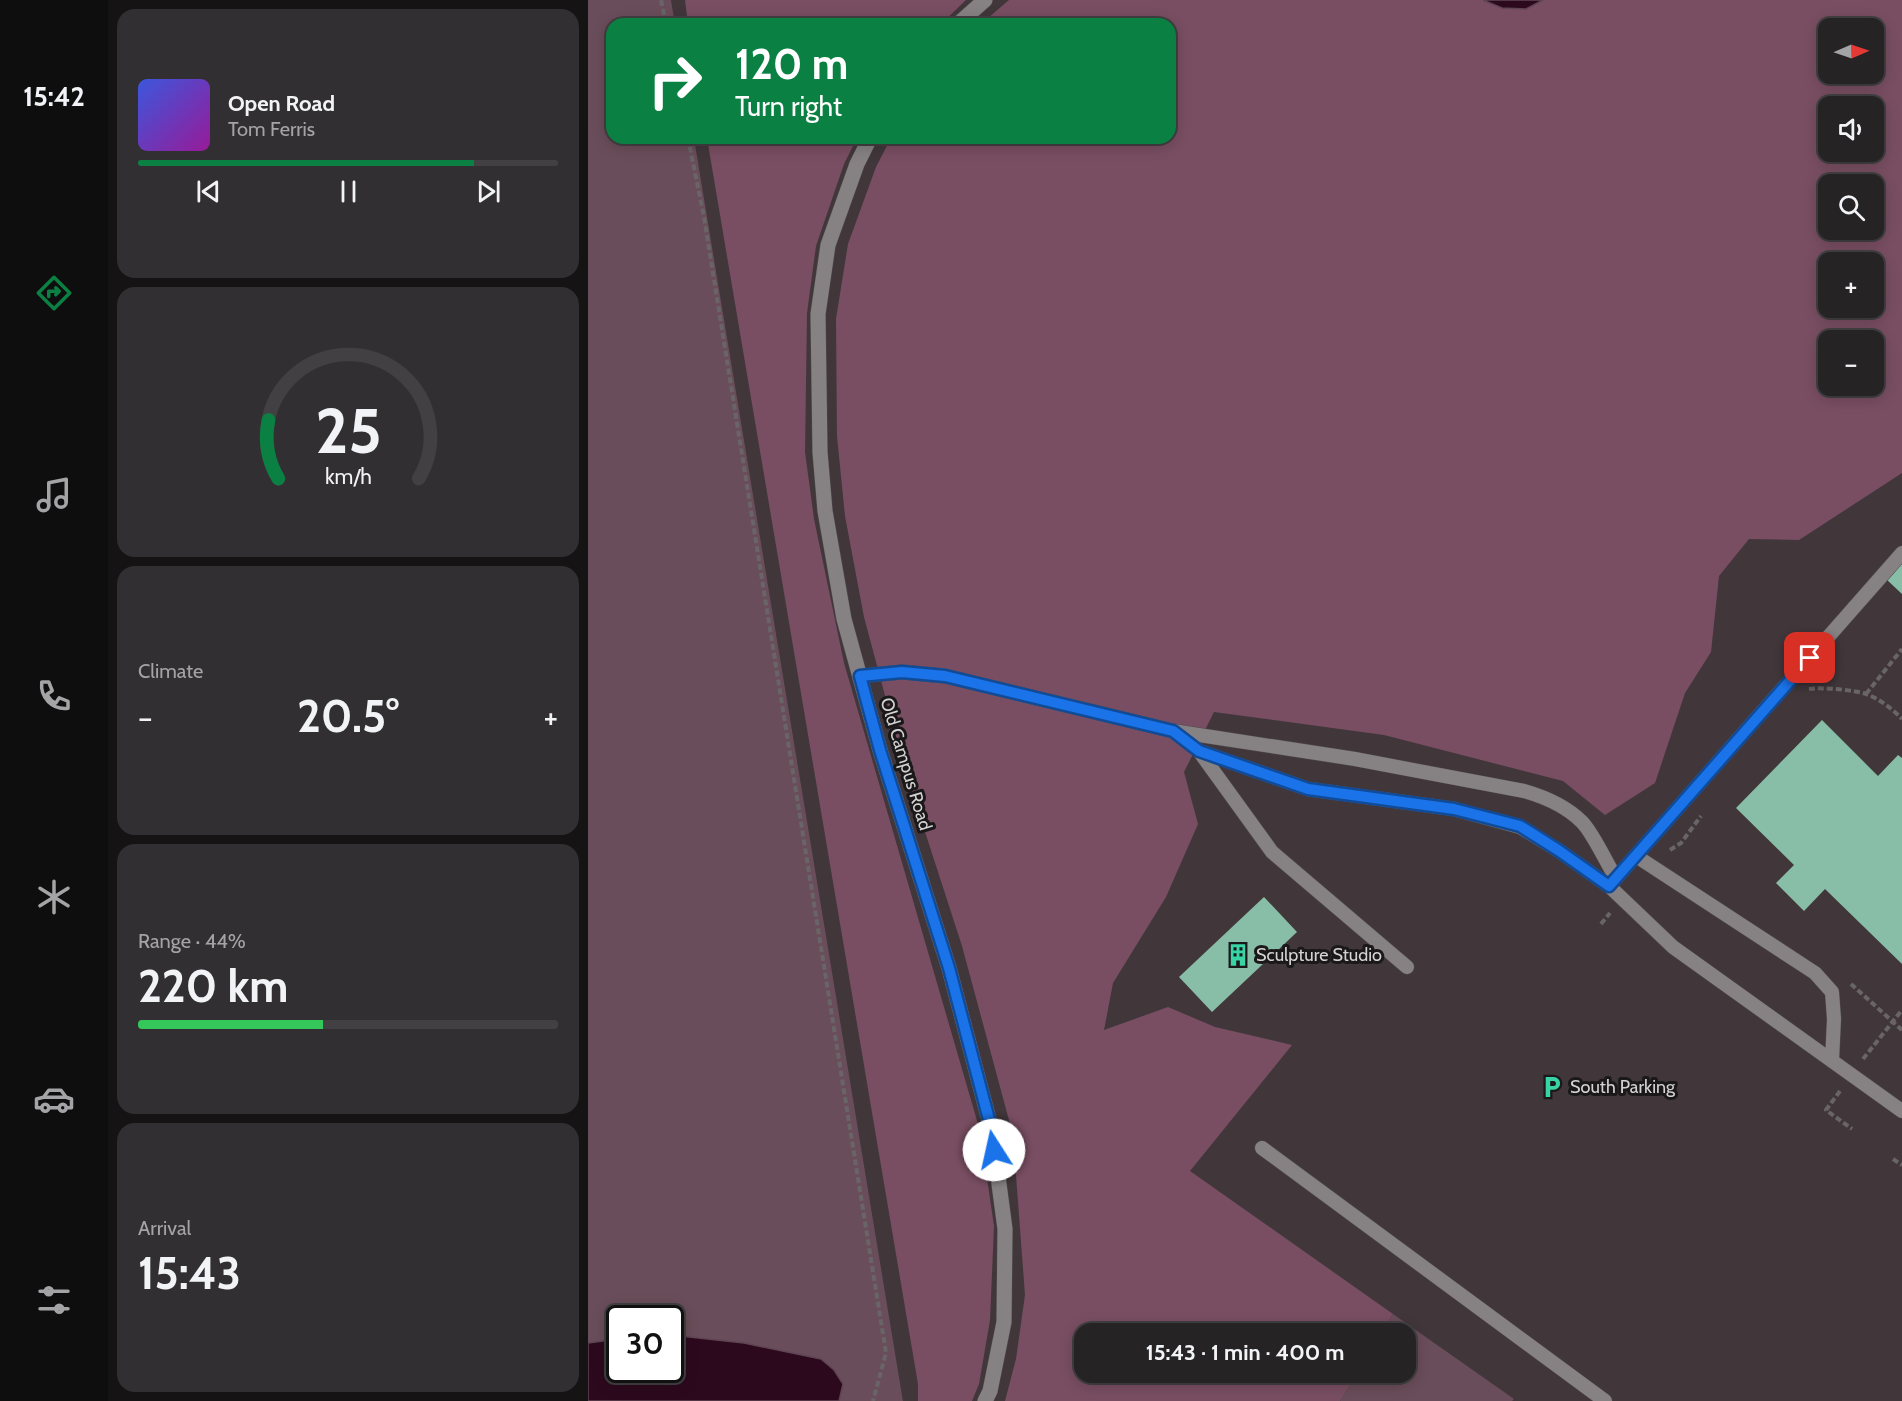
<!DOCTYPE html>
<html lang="en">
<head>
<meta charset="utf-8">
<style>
  body { margin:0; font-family:Cabin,sans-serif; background:#322f32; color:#f1f3f6; height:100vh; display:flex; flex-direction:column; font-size:22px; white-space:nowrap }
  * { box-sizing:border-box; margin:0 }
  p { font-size:20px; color:#a4a4a7 }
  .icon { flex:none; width:33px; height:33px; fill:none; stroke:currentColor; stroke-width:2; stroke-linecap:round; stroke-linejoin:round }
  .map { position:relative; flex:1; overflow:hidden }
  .sheet { display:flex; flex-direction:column; gap:9px; padding:9px; background:#151314; width:480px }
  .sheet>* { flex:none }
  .banner { position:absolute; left:18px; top:18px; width:570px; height:126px; border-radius:18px; box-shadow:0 3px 15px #0003,0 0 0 2px #424042; background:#0b8043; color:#fff; overflow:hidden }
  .needle { width:39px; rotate:88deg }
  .fabs { position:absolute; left:1230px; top:18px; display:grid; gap:12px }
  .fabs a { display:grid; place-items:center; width:66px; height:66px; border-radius:12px; background:#262325; box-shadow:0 3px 15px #0003,0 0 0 2px #424042; font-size:30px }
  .speed { position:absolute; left:18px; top:1305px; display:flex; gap:12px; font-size:30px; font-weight:700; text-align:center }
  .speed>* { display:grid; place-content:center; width:78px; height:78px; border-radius:50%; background:#262325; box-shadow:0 3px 15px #0003,0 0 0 2px #424042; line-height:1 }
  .speed .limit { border:3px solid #111; border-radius:9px; background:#fff; color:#111 }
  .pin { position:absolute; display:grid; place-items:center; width:51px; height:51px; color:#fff; margin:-26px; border-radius:12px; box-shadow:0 3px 9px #0006 }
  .me { position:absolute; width:66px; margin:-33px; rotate:350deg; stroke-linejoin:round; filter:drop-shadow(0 0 4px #0008) }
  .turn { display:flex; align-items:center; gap:21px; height:126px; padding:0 30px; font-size:27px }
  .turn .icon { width:78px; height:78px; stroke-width:2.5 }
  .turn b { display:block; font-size:42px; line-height:51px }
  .big { font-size:45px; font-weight:700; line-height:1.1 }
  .sheet .card { flex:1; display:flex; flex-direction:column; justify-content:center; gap:9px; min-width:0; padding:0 21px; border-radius:18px; background:#322f32 }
  .sheet .dial { align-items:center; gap:0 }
  .dial svg { height:156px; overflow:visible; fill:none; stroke:#424042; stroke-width:7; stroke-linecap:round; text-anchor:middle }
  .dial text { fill:#f1f3f6; stroke:none }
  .song { display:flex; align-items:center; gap:18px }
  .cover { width:72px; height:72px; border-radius:9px; background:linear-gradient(135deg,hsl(230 70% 55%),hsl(300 70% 35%)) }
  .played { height:6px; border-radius:3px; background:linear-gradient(90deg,#0b8043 80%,#424042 80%) }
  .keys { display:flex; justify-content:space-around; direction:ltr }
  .heat { display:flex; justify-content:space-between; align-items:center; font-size:33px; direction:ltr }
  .charge { height:9px; border-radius:4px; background:linear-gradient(90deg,#34c759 44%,#424042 0) }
  .trip { position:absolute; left:486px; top:1323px; width:342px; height:60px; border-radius:18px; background:#262325; box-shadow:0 3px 15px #0003,0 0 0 2px #424042; font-weight:700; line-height:60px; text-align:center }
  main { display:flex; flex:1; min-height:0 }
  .tab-bar { display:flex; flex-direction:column; width:108px; justify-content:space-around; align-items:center; background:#0f0e0f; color:#a4a4a7 }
  .tab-bar .icon { width:42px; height:42px }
  .tab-bar .active { color:#0b8043 }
  .tab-bar b { font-size:27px; color:#f1f3f6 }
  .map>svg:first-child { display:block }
  .built { fill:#41373b; fill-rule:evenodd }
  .green { fill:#6a4d5a; fill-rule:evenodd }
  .forest { fill:#794e62; fill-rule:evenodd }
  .water { fill:#2d091d; stroke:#5f4554; stroke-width:1.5 }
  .building { fill:#88bea8 }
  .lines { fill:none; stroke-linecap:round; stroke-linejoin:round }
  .lane-casing { stroke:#4f4b4d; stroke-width:15 }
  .street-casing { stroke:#4f4b4d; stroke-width:16 }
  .path { stroke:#696567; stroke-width:4; stroke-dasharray:6 3; stroke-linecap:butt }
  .lane { stroke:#868183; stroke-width:14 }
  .street { stroke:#868183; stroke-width:15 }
  .route-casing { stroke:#114b97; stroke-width:15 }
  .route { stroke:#1a73e8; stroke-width:10 }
  .labels { text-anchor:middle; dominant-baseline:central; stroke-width:6; stroke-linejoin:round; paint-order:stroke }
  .street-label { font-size:18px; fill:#d5d2d3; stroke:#1a1819 }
  .poi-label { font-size:18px; fill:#d5d2d3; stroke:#1a1819; text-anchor:start }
</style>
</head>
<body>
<main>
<nav class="tab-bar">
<b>15:42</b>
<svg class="icon active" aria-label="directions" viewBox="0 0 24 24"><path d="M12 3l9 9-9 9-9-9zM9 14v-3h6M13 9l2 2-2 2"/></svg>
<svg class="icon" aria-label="music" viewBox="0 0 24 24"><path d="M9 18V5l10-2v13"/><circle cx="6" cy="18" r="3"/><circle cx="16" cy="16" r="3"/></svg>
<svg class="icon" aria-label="phone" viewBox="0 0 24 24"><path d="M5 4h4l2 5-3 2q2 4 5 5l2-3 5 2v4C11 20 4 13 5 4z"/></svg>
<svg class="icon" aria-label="climate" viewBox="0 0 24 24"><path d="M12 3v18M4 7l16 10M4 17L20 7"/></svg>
<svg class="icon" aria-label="car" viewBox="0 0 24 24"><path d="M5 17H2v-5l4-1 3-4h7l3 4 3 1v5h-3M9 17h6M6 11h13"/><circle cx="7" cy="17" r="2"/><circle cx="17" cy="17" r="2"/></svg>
<svg class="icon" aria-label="filters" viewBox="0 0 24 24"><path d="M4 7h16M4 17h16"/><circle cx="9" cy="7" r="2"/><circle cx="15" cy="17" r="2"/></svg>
</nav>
<section class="sheet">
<div class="card">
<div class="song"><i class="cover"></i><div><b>Open Road</b><p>Tom Ferris</p></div></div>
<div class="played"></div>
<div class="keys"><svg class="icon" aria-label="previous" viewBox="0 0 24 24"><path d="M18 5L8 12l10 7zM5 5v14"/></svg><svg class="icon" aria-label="pause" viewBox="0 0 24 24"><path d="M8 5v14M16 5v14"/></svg><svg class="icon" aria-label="next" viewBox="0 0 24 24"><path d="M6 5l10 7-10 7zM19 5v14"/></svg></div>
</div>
<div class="card dial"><svg viewBox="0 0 100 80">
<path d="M14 69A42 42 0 1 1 86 69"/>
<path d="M14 69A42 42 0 0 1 9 39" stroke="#0b8043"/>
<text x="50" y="56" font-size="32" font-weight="700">25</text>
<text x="50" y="72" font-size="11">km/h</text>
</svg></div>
<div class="card"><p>Climate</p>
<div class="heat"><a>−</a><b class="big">20.5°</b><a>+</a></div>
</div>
<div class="card"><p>Range · 44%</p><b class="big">220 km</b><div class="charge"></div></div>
<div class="card"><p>Arrival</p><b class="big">15:43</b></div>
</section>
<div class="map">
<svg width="1314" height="1401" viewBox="0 0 1314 1401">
  <rect width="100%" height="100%" fill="#332f31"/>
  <!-- built -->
  <path class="built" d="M83,0h1231v1401h-999l-209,-1263h476v-114h-495zM1240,28h46v46h-46zM1240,106h46v46h-46zM1240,184h46v46h-46zM1240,262h46v46h-46zM1240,340h46v46h-46zM496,1334h322v38h-322z"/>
  <!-- green -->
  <path class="green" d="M0,0h83l4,24h-63v114h82l209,1263h-315zM32,1318h50v52h-50z
    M805,1314l121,85 -2,2h-172l18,-28 48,-1v-38l-24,-1z"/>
  <!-- forest -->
  <path class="forest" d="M97,0h281l-25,24h-253z
    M421,0h474l19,8 24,1 17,-9h359v473l-103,67 -50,-1 -30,37 -8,76 -26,41 -30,90 -50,32 -42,-34 -179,-46 -170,-23 -30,60 14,52 -32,73 -53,86 -9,47 64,-23 47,20 77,18 -102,126 203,143 -11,19 -298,1v38l274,1 -18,28h-335l11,-42 9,-64 -12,-160 -51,-189 -57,-176 -41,-153 -19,-101 -8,-80 -1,-117 12,-75 28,-77 15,-29h279v-114h-189zM1240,28h46v46h-46zM1240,106h46v46h-46zM1240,184h46v46h-46zM1240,262h46v46h-46zM1240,340h46v46h-46z
    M119,138h150l-13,26 -28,82 -9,67 -2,139 9,67 30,144 136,468 14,95 -4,94 -11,64 -7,17h-54v-17z"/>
  <!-- water -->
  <path class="water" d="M895,0h60l-17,9 -24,-1z
    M83,1335l73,8 77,16 13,11 9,14 -4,17h-251v-58l31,-4 1,31h50z"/>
  <!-- building -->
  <path class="building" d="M1314,563v31l-16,-15z
    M1234,720l56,56 20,-21 4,3v206l-77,-75 -21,22 -28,-28 18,-18 -58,-57z
    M676,897l33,35 -85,80 -33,-35z"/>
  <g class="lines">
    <!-- lane casing -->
    <g class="lane-casing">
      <path id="lane" d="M272,676l42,-4 43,4 228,55 182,28 169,32c21,6 42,15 58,31 11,11 25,42 34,56
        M585,731l26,20 109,38 146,20 66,18 38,23 51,36 64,61 229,164
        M611,751l73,101 135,115
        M1048,856l179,117 17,19 2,27 -2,42
        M1022,885l292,-332
        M674,1148l343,253"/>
    </g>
    <!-- street casing -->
    <g class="street-casing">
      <path id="street" d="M370,24l27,-24
        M282,138l-13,26 -29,81 -10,69 2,138 5,59 19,108 36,131 69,218 43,163 13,98 -1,93 -14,69 -5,10"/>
    </g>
    <!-- path -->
    <path class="path" d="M73,0l5,24
      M100,138l16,79 182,1136 -13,48
      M1221,689c11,-2 47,1 57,5 12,4 28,16 36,25
      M1278,694l36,-45
      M1082,850l11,-7 20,-27
      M1013,924l9,-11
      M1263,984l51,46
      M1275,1059l39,-49
      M1252,1091l-14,19 26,19
      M1305,1159l9,6"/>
    <!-- lane -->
    <use href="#lane" class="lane"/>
    <!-- street -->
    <use href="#street" class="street"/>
  </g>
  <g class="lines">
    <!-- route casing -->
    <g class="route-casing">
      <path id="route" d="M406,1150l-2,-19 -43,-163 -69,-218 -20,-74 42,-4 43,4 228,55 26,20 109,38 146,20 66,17 38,24 51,36 201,-228"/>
    </g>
    <!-- route -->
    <use href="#route" class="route"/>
  </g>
  <!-- icons -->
  <defs>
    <g id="building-bare" transform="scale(1.8)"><path d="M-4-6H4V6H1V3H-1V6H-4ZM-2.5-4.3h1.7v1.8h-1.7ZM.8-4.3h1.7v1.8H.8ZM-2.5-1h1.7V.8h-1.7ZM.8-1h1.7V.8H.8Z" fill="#39d4a5" stroke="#1a1819" stroke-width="2.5" paint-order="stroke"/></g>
    <g id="parking-bare" transform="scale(1.8)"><path d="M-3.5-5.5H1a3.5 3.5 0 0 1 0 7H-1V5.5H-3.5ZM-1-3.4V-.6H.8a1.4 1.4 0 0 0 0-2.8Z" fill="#39d4a5" stroke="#1a1819" stroke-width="2.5" paint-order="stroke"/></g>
  </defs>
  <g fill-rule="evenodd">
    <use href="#building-bare" x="650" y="955"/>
    <use href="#parking-bare" x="964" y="1087"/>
  </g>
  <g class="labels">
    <!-- street labels -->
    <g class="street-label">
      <text transform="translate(318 764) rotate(73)">Old Campus Road</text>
    </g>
    <!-- poi labels -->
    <g class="poi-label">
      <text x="668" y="955">Sculpture Studio</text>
      <text x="982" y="1087">South Parking</text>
    </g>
  </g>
</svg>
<div class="fabs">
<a><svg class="needle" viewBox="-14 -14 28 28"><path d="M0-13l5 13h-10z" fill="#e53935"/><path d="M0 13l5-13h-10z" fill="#a4a4a7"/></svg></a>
<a><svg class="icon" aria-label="sound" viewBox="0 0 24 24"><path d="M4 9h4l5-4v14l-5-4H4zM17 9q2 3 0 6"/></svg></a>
<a><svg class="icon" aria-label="search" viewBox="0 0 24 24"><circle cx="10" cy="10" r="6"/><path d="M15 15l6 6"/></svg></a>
<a>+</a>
<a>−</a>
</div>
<div class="speed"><div class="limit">30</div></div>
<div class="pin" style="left:1222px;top:658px;background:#d93025"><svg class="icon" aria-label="arrive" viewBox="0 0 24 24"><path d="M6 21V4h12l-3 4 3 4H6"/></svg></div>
<svg class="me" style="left:406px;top:1150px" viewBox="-20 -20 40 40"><circle r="19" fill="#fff"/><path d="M0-13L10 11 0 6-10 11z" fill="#1a73e8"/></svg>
<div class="trip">15:43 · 1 min · 400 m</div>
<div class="banner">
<div class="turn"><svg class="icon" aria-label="right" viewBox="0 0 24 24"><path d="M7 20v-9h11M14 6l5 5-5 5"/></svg><div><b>120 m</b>Turn right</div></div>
</div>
</div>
</main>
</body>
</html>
